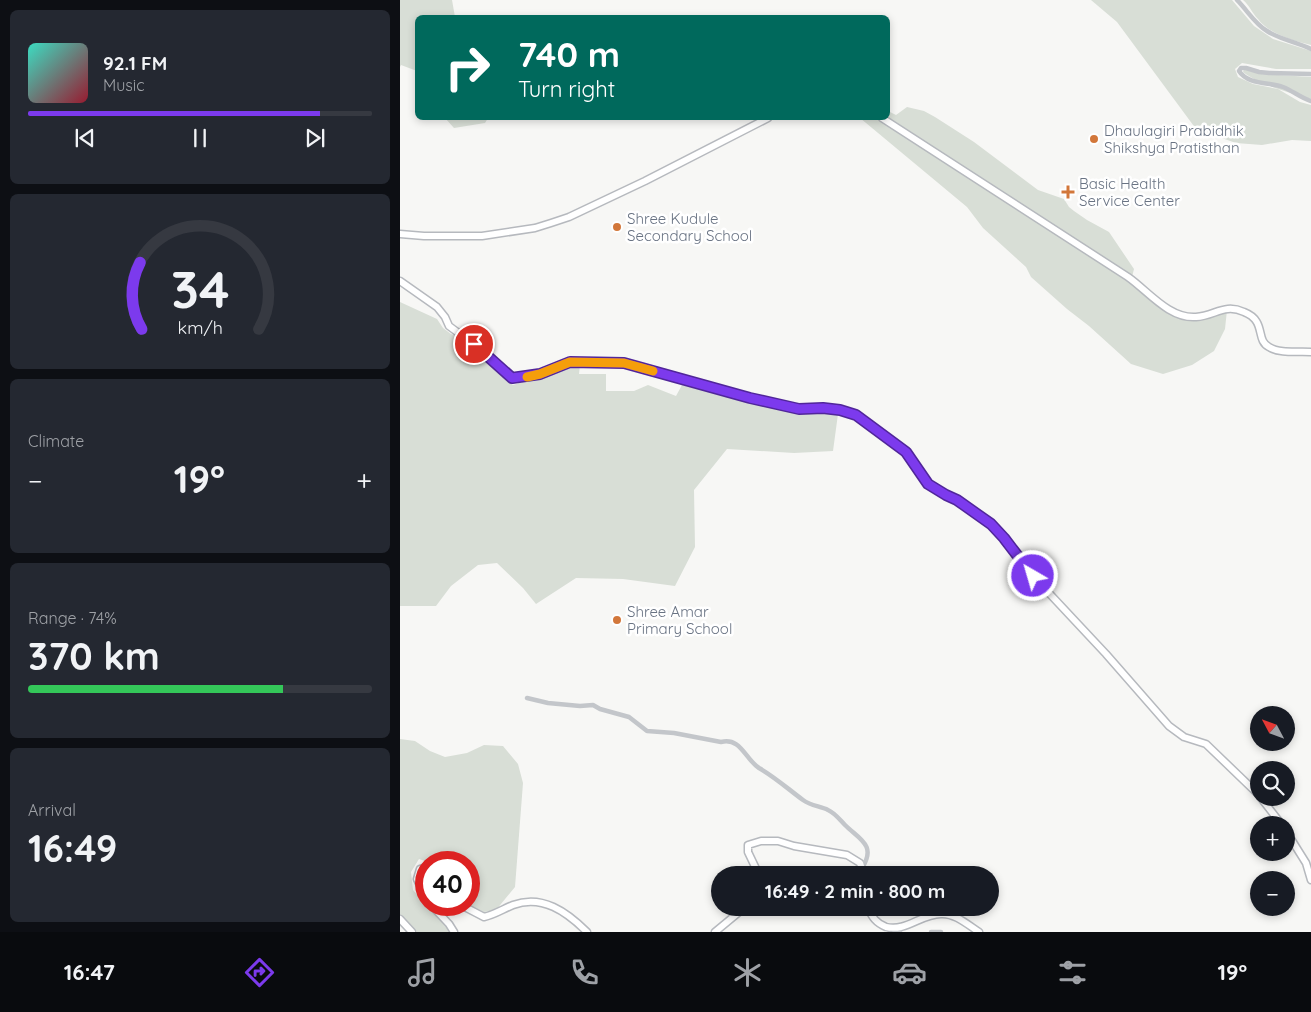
<!DOCTYPE html>
<html lang="en">
<head>
<meta charset="utf-8">
<style>
  body { margin:0; font-family:Quicksand,sans-serif; background:#242831; color:#f1f3f6; height:100vh; display:flex; flex-direction:column; font-size:19px; white-space:nowrap }
  * { box-sizing:border-box; margin:0 }
  p { font-size:16px; color:#9ea1a6 }
  .icon { flex:none; width:28px; height:28px; fill:none; stroke:currentColor; stroke-width:2; stroke-linecap:round; stroke-linejoin:round }
  .map { position:relative; flex:1; overflow:hidden }
  .drawer { display:flex; flex-direction:column; gap:10px; padding:10px; background:#0d0f14; width:400px }
  .drawer>* { flex:none }
  .hud { position:absolute; left:15px; top:15px; width:475px; height:105px; border-radius:8px; box-shadow:0 2px 8px #0003; background:#00695c; color:#fff; overflow:hidden }
  .needle { width:32px; rotate:311deg }
  .tools { position:absolute; left:850px; top:706px; display:grid; gap:10px }
  .tools a { display:grid; place-items:center; width:45px; height:45px; border-radius:50%; background:#171b24; box-shadow:0 2px 8px #0003; font-size:25px }
  .speed { position:absolute; left:15px; top:851px; display:flex; gap:10px; font-size:25px; font-weight:700; text-align:center }
  .speed>* { display:grid; place-content:center; width:65px; height:65px; border-radius:50%; background:#171b24; box-shadow:0 2px 8px #0003; line-height:1 }
  .speed .limit { border:8px solid #d22; background:#fff; color:#111 }
  .pin { position:absolute; display:grid; place-items:center; width:42px; height:42px; color:#fff; margin:-21px; border:2px solid #fff; border-radius:50%; box-shadow:0 1px 5px #0007 }
  .me { position:absolute; width:55px; margin:-28px; rotate:322deg; stroke-linejoin:round; filter:drop-shadow(0 0 4px #0008) }
  .turn { display:flex; align-items:center; gap:18px; height:105px; padding:0 20px; font-size:22px }
  .turn .icon { width:65px; height:65px; stroke-width:2.5 }
  .turn b { display:block; font-size:35px; line-height:42px }
  .big { font-size:38px; font-weight:700; line-height:1.1 }
  .drawer .tile { flex:1; display:flex; flex-direction:column; justify-content:center; gap:8px; min-width:0; padding:0 18px; border-radius:8px; background:#242831 }
  .drawer .dial { align-items:center; gap:0 }
  .dial svg { height:130px; overflow:visible; fill:none; stroke:#363941; stroke-width:7; stroke-linecap:round; text-anchor:middle }
  .dial text { fill:#f1f3f6; stroke:none }
  .song { display:flex; align-items:center; gap:15px }
  .cover { width:60px; height:60px; border-radius:8px; background:linear-gradient(135deg,hsl(170 70% 55%),hsl(350 70% 35%)) }
  .played { height:5px; border-radius:2px; background:linear-gradient(90deg,#7c3aed 85%,#363941 85%) }
  .keys { display:flex; justify-content:space-around; direction:ltr }
  .heat { display:flex; justify-content:space-between; align-items:center; font-size:28px; direction:ltr }
  .charge { height:8px; border-radius:4px; background:linear-gradient(90deg,#34c759 74%,#363941 0) }
  .trip { position:absolute; left:311px; top:866px; width:288px; height:50px; border-radius:25px; background:#171b24; box-shadow:0 2px 8px #0003; font-weight:700; line-height:50px; text-align:center }
  .dock { display:flex; height:80px; justify-content:space-around; align-items:center; background:#090b0e; color:#9ea1a6 }
  .dock .icon { width:35px; height:35px }
  .dock .active { color:#7c3aed }
  .dock b { font-size:22px; color:#f1f3f6 }
  main { display:flex; flex:1; min-height:0 }
  .map>svg:first-child { display:block }
  .green { fill:#d8ded6 }
  .lines { fill:none; stroke-linecap:round; stroke-linejoin:round }
  .secondary-casing { stroke:#b6b9be; stroke-width:9 }
  .street { stroke:#c3c6ca; stroke-width:4.5 }
  .secondary { stroke:#fff; stroke-width:6 }
  .route-casing { stroke:#51269a; stroke-width:12 }
  .route { stroke:#7c3aed; stroke-width:9 }
  .slow { stroke:#f59e0b; stroke-width:9 }
  .poi-dot { fill:#d2773a; stroke:#fff; stroke-width:2 }
  .labels { text-anchor:middle; dominant-baseline:central; stroke-width:5; stroke-linejoin:round; paint-order:stroke }
  .poi-label { font-size:15px; fill:#697383; stroke:#fff; text-anchor:start }
</style>
</head>
<body>
<main>
<section class="drawer">
<div class="tile">
<div class="song"><i class="cover"></i><div><b>92.1 FM</b><p>Music</p></div></div>
<div class="played"></div>
<div class="keys"><svg class="icon" aria-label="previous" viewBox="0 0 24 24"><path d="M18 5L8 12l10 7zM5 5v14"/></svg><svg class="icon" aria-label="pause" viewBox="0 0 24 24"><path d="M8 5v14M16 5v14"/></svg><svg class="icon" aria-label="next" viewBox="0 0 24 24"><path d="M6 5l10 7-10 7zM19 5v14"/></svg></div>
</div>
<div class="tile dial"><svg viewBox="0 0 100 80">
<path d="M14 69A42 42 0 1 1 86 69"/>
<path d="M14 69A42 42 0 0 1 13 28" stroke="#7c3aed"/>
<text x="50" y="56" font-size="32" font-weight="700">34</text>
<text x="50" y="72" font-size="11">km/h</text>
</svg></div>
<div class="tile"><p>Climate</p>
<div class="heat"><a>−</a><b class="big">19°</b><a>+</a></div>
</div>
<div class="tile"><p>Range · 74%</p><b class="big">370 km</b><div class="charge"></div></div>
<div class="tile"><p>Arrival</p><b class="big">16:49</b></div>
</section>
<div class="map">
<svg width="911" height="932" viewBox="0 0 911 932">
  <rect width="100%" height="100%" fill="#f7f7f5"/>
  <!-- green -->
  <path class="green" d="M0,0h52l3,17 -37,1 -1,53 -16,-6 -1,2z
    M691,0h141l22,26 19,13 38,12v18h-35l-34,-6 -7,6 3,8 15,7 25,5 22,13 11,3v36l-19,-1 -30,5 -26,-2 -40,-14 -79,-107z
    M843,0h68v45c-17,-4 -42,-11 -53,-26 -6,-6 -8,-13 -15,-19z
    M844,69l17,5 50,3v22c-21,-6 -51,-14 -68,-27z
    M507,107l17,4 11,6 39,25 64,48 26,9 5,8 5,4 13,9 22,12 25,37 -3,12 25,23 37,16 12,-1 22,-9 -2,19 -11,22 -22,14 -29,9 -32,-10 -42,-38 -22,-17 -36,-32 -5,-10 -43,-39 -16,-21 -107,-89h28v-7l8,4z
    M45,118h43l-3,5 -31,5z
    M0,302l37,17 6,9 8,6 15,6 11,9 20,22 4,5 12,9 56,-18 11,-2 -1,9h27v17h28l14,-6 28,11 6,-11 62,16 50,9 44,4 -5,37 -39,2 -67,-4 -33,41 1,57 -20,39 -52,-7 -47,-1 -40,26 -13,-16 -26,-25 -19,2 -27,21 -15,20h-36z
    M0,739l15,2 15,10 15,6 22,-4 17,-8 19,1 15,18 5,19 -8,104 -19,23 -12,2 -15,-7v-43h-41l-9,-3 -8,13 2,18 33,36 4,6h-33l-17,-17z"/>
  <g class="lines">
    <!-- secondary casing -->
    <g class="secondary-casing">
      <path id="secondary" d="M482,118l246,159c20,14 41,42 68,40 19,-1 28,-14 48,-5 23,9 11,28 25,35 11,7 29,4 42,5
        M0,234l24,2h58l53,-8 16,-5 18,-6 76,-36 123,-63
        M0,281l37,26 8,10 4,9 38,28 25,25 28,-5 30,-12 54,1 126,35 49,11 24,-1 17,2 16,5 50,38 22,31 18,11 11,5 34,24 13,14 29,38 73,78 63,72 15,11 22,7 53,51
        M861,798l21,27
        M886,831l20,32 5,17
        M26,867l-6,2 -3,10 9,19
        M359,875l-11,-23v-7l13,-4h17l16,5 53,9 13,8 4,12
        M31,905l18,19 5,8
        M61,905l23,12c10,-2 19,-8 29,-12 29,-11 54,7 74,27
        M468,908c4,9 8,15 18,19 20,5 35,-13 55,-13 14,-1 27,11 38,18
        M0,919l12,13
        M315,932l29,-24"/>
    </g>
    <!-- street -->
    <path class="street" d="M837,0c10,10 18,24 30,31 14,9 30,11 44,18
      M911,74l-42,-1 -10,-1 -13,-4h-5l-2,3c9,14 30,11 44,16 10,4 18,11 28,14
      M127,698l21,5 32,3 13,-1 7,4 29,8 18,14 27,2 47,9c20,-5 24,17 38,26 16,9 29,21 44,32 8,6 17,6 25,10 7,3 12,10 17,15 14,14 32,20 17,43
      M494,930l6,2
      M531,932h10"/>
    <!-- secondary -->
    <use href="#secondary" class="secondary"/>
  </g>
  <g class="lines">
    <!-- route casing -->
    <g class="route-casing">
      <path id="route" d="M74,344l38,34 28,-4 30,-12 54,1 126,35 49,11 24,-1 17,2 16,5 50,37 22,32 18,11 11,5 34,24 13,14 29,38"/>
    </g>
    <!-- route -->
    <use href="#route" class="route"/>
    <!-- slow -->
    <path class="slow" d="M127,377l13,-3 30,-12 54,1 29,8"/>
  </g>
  <!-- markers -->
  <g class="poi-dot">
    <circle cx="694" cy="139" r="5"/>
    <path d="M665.5 184.5h5v5h5v5h-5v5h-5v-5h-5v-5h5z"/>
    <circle cx="217" cy="227" r="5"/>
    <circle cx="217" cy="620" r="5"/>
  </g>
  <g class="labels">
    <!-- poi labels -->
    <g class="poi-label">
      <text x="704" y="130">Dhaulagiri Prabidhik<tspan x="704" dy="17">Shikshya Pratisthan</tspan></text>
      <text x="679" y="183">Basic Health<tspan x="679" dy="17">Service Center</tspan></text>
      <text x="227" y="218">Shree Kudule<tspan x="227" dy="17">Secondary School</tspan></text>
      <text x="227" y="611">Shree Amar<tspan x="227" dy="17">Primary School</tspan></text>
    </g>
  </g>
</svg>
<div class="tools">
<a><svg class="needle" viewBox="-14 -14 28 28"><path d="M0-13l5 13h-10z" fill="#e53935"/><path d="M0 13l5-13h-10z" fill="#9ea1a6"/></svg></a>
<a><svg class="icon" aria-label="search" viewBox="0 0 24 24"><circle cx="10" cy="10" r="6"/><path d="M15 15l6 6"/></svg></a>
<a>+</a>
<a>−</a>
</div>
<div class="speed"><div class="limit">40</div></div>
<div class="pin" style="left:74px;top:344px;background:#d93025"><svg class="icon" aria-label="arrive" viewBox="0 0 24 24"><path d="M6 21V4h12l-3 4 3 4H6"/></svg></div>
<svg class="me" style="left:633px;top:576px" viewBox="-20 -20 40 40"><circle r="17" fill="#7c3aed" stroke="#fff" stroke-width="3"/><path d="M0-11L8 9 0 5-8 9z" fill="#fff"/></svg>
<div class="trip">16:49 · 2 min · 800 m</div>
<div class="hud">
<div class="turn"><svg class="icon" aria-label="right" viewBox="0 0 24 24"><path d="M7 20v-9h11M14 6l5 5-5 5"/></svg><div><b>740 m</b>Turn right</div></div>
</div>
</div>
</main>
<nav class="dock">
<b>16:47</b>
<svg class="icon active" aria-label="directions" viewBox="0 0 24 24"><path d="M12 3l9 9-9 9-9-9zM9 14v-3h6M13 9l2 2-2 2"/></svg>
<svg class="icon" aria-label="music" viewBox="0 0 24 24"><path d="M9 18V5l10-2v13"/><circle cx="6" cy="18" r="3"/><circle cx="16" cy="16" r="3"/></svg>
<svg class="icon" aria-label="phone" viewBox="0 0 24 24"><path d="M5 4h4l2 5-3 2q2 4 5 5l2-3 5 2v4C11 20 4 13 5 4z"/></svg>
<svg class="icon" aria-label="climate" viewBox="0 0 24 24"><path d="M12 3v18M4 7l16 10M4 17L20 7"/></svg>
<svg class="icon" aria-label="car" viewBox="0 0 24 24"><path d="M5 17H2v-5l4-1 3-4h7l3 4 3 1v5h-3M9 17h6M6 11h13"/><circle cx="7" cy="17" r="2"/><circle cx="17" cy="17" r="2"/></svg>
<svg class="icon" aria-label="filters" viewBox="0 0 24 24"><path d="M4 7h16M4 17h16"/><circle cx="9" cy="7" r="2"/><circle cx="15" cy="17" r="2"/></svg>
<b>19°</b>
</nav>
</body>
</html>
